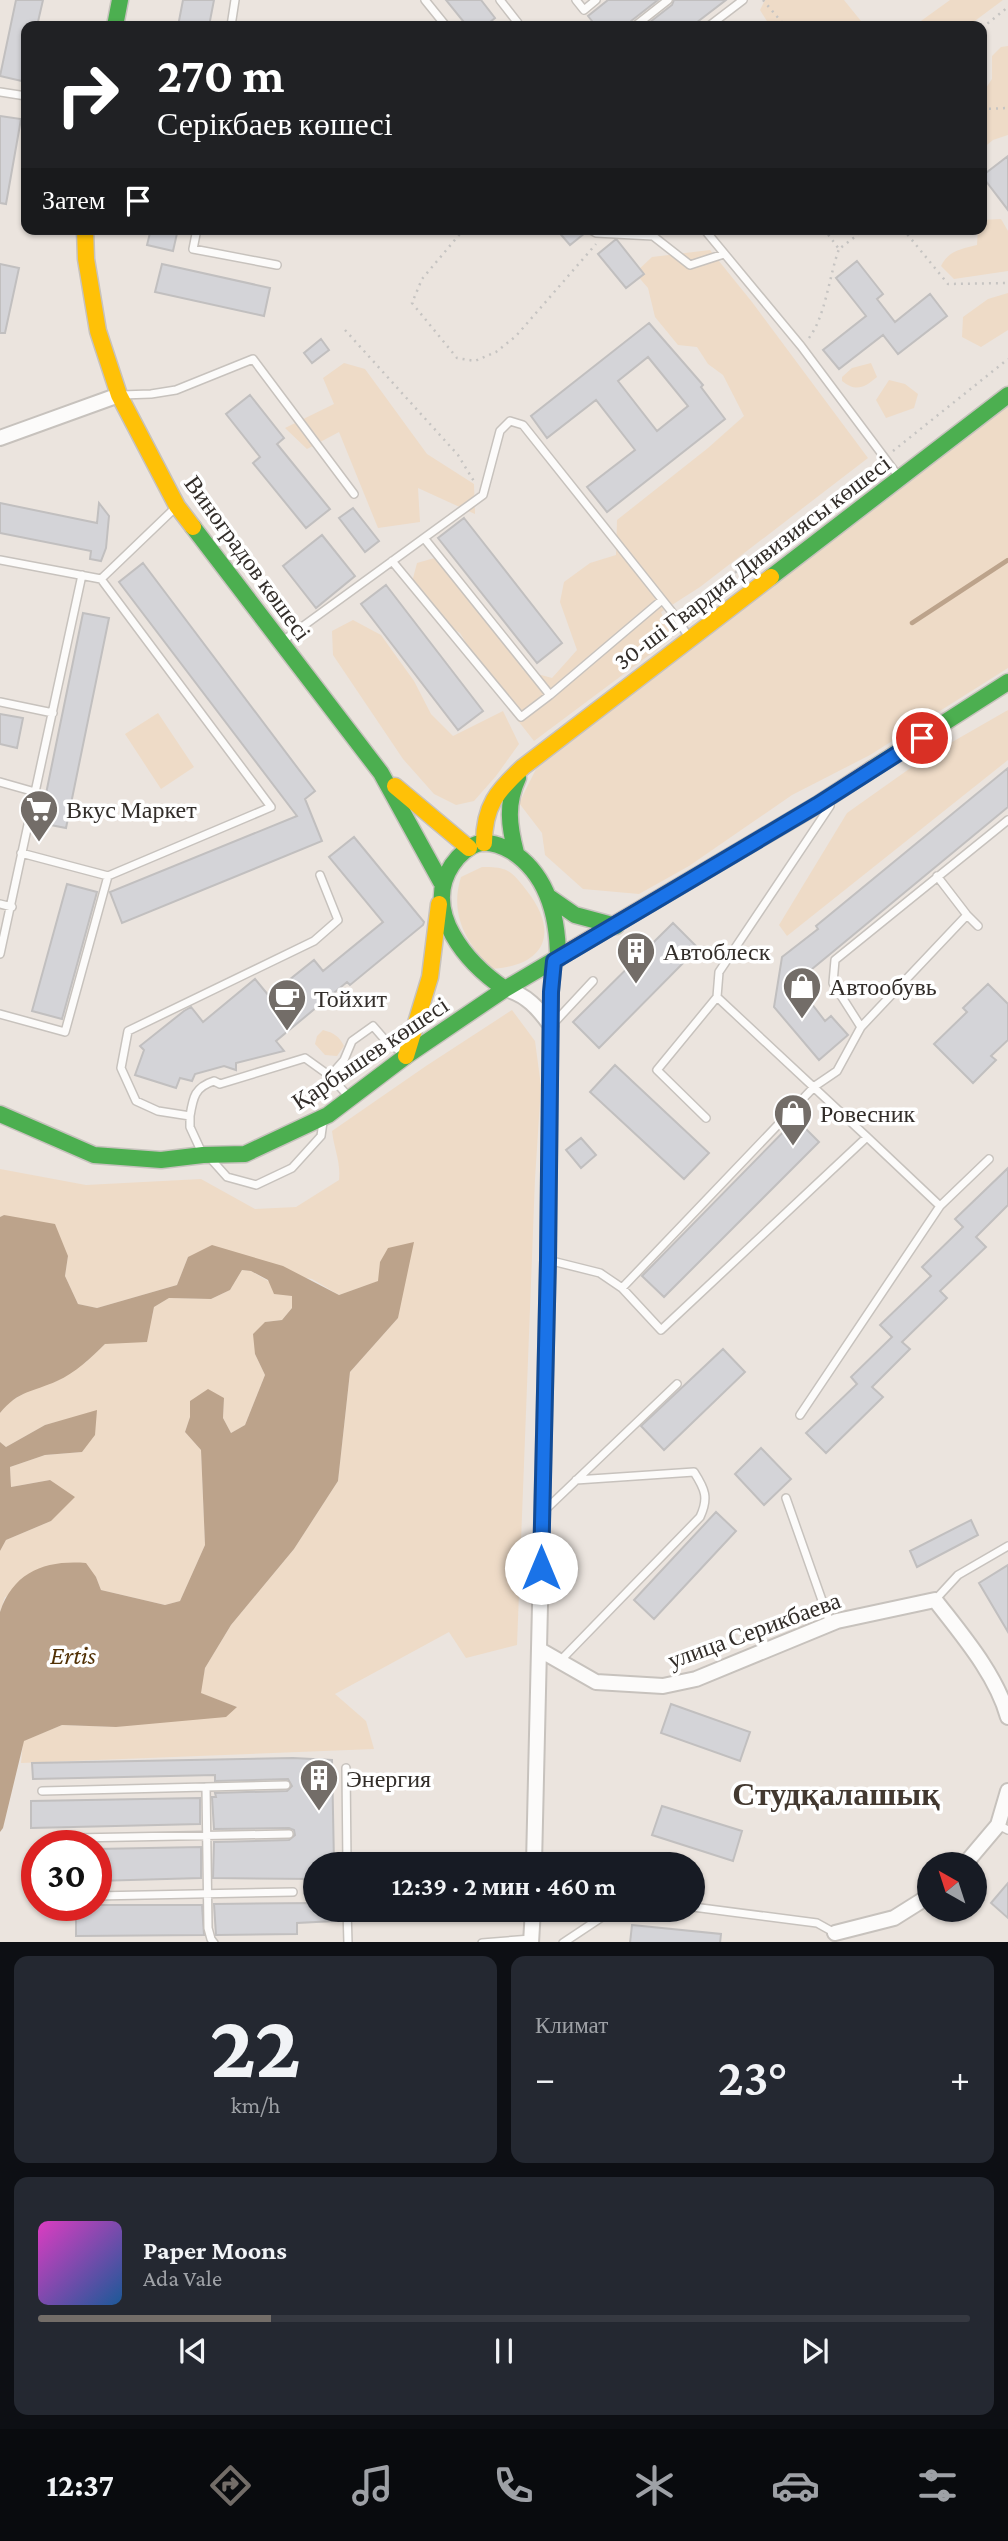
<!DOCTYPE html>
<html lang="ru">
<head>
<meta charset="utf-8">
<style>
  body { margin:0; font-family:"Crimson Pro",serif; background:#242831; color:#f1f3f6; height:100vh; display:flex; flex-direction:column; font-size:26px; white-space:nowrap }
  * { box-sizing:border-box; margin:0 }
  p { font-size:23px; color:#9ea1a6 }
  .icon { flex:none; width:38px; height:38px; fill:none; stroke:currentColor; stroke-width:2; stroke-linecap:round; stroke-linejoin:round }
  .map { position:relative; height:1942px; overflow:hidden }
  .drawer { display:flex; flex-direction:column; gap:14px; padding:14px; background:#0d0f14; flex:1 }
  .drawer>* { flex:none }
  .guide { position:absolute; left:21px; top:21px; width:966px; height:214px; border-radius:14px; box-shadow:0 2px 5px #0004; background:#202124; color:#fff; overflow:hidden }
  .needle { width:46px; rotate:321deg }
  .fabs { position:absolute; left:917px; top:1852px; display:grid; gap:14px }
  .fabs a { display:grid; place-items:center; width:70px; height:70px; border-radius:50%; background:#171b24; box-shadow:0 2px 5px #0004; font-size:35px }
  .speed { position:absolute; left:21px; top:1830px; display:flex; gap:14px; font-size:35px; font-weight:700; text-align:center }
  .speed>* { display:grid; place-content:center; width:91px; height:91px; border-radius:50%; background:#171b24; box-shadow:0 2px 5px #0004; line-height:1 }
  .speed .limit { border:10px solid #d22; background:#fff; color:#111 }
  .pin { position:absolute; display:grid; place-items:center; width:60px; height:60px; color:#fff; margin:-30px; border:4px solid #fff; border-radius:50%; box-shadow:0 2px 7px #0007 }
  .me { position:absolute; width:77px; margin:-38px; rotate:0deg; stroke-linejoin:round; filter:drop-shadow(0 0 5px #0008) }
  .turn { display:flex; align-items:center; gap:24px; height:147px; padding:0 21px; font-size:32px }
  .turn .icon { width:91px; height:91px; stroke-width:2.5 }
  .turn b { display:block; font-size:49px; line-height:60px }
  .then { display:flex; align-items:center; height:66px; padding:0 21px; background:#0003; gap:14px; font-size:26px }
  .big { font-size:52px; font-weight:600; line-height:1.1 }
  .drawer .widget { flex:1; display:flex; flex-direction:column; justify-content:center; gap:10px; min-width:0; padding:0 24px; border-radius:14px; background:#242831 }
  .drawer .dial { align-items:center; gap:0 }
  .dial b { font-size:91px; line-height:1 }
  .song { display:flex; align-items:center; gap:21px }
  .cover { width:84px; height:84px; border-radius:10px; background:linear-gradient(135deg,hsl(310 70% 55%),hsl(210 70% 35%)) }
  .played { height:7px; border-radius:4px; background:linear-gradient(90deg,#736d68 25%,#363941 25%) }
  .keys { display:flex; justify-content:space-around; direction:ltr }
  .heat { display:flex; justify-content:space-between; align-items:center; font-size:38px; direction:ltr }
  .drawer .tiles { flex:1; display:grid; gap:14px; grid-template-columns:1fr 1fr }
  .widget:last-child { grid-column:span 2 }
  .trip { position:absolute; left:303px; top:1852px; width:402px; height:70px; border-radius:35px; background:#171b24; box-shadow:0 2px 5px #0004; font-weight:600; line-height:70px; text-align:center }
  .tab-bar { display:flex; height:112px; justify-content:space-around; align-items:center; background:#090b0e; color:#9ea1a6 }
  .tab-bar .icon { width:49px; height:49px }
  .tab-bar .active { color:#736d68 }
  .tab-bar b { font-size:32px; color:#f1f3f6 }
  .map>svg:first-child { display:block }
  .green { fill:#eedbc7 }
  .water { fill:#bca38b }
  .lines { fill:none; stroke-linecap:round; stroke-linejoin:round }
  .stream { stroke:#bca38b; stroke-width:4.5 }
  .building { fill:#d4d4d8; stroke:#c1bfbf; stroke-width:2; fill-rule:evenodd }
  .lane-casing { stroke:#c7c2bd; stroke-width:10 }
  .street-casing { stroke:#c7c2bd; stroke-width:18 }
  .fast-casing { stroke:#c7c2bd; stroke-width:19 }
  .slow-casing { stroke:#c7c2bd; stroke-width:19 }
  .jam-casing { stroke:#c7c2bd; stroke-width:19 }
  .path { stroke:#c6c4c2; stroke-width:2.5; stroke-dasharray:2 5; stroke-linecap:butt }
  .lane { stroke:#fcfbfa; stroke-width:7 }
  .street { stroke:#fcfbfa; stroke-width:14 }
  .fast { stroke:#4caf50; stroke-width:16 }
  .slow { stroke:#ffc107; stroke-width:16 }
  .jam { stroke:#c62828; stroke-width:16 }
  .route-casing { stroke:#114b97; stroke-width:18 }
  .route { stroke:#1a73e8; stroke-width:12 }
  .labels { text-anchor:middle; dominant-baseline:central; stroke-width:7; stroke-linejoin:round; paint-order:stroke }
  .street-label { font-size:24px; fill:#322d29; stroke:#fff }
  .poi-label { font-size:24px; fill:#322d29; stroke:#fff; text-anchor:start }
  .water-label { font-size:26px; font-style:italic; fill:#523105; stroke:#fff }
  .district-label { font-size:32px; font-weight:bold; fill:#433930; stroke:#fff }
</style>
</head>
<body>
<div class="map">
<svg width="1008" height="1943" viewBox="0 0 1008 1943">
  <rect width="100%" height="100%" fill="#ebe4de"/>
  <!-- green -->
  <path class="green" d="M765,0h79l21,26h-95l-10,-16z
    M950,0h53l-35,26h-54z
    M1008,46v89l-15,5 -11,9v-55l10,-15v-23l9,-9z
    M1001,219l7,12v40l-54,8 -13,-13c7,-15 20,-17 36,-21l1,-16h4v-9z
    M710,250l42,52 116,156 -168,129 -39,25 11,26 -138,103 -37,-47 -37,-61 -31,-19 -17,-32 5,-19 21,-6 45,49 40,64 29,8 25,-28 -17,-48 4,-20 26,-19 26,-8 1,-35 91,-72 36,-32 -21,-41 -15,-11 -11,-17 -19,-2 -23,-28 -7,-29 -13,-15 17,-16z
    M1008,293v37l-27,17 -19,-10 1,-20 25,-18z
    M344,363l21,6 62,85 47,30 1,30 -57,-26 2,34 -42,6 -39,-96 -32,17 -22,-21 49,-24 -11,-26z
    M871,363l6,14c-13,11 -21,15 -35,4v-4l10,-9z
    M889,380l16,4 13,10 -4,14 -28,10 -10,-18z
    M1008,406v262l-138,87 -78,40 -103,71 -50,28 -56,-5 -38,-34 -3,-22 -23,-30 17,-34z
    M353,620l28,15 33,46 17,33 22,22 50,-25 16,33 -23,32 -22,25 -18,4 -22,-11 -31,-35 -70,-104 -1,-24z
    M1008,710v50l-221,176 -8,-11 68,-112 79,-56z
    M158,713l36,54 -33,22 -36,-55z
    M482,867c6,0 15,0 21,2 9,2 18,14 24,22 33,42 18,75 -36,78 -24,-26 -42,-54 -30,-92z
    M512,1010l23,31 6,45 -6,93 -18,466 -51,13 -17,-26 -114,62 31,27 8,28 -353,14 2,-22 39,-16 54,2 121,-20 -37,-14 5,-25 26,-43 63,-76 44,-68 12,-109 48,-54 -18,-56 -1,19 -40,14 -27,-16 -124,-22 -11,28 -80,23 -19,-4 -13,-28 3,-20 -64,-41 -4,2v-48l86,16 115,-6 54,30 41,-2 43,-27c2,-18 -5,-31 -7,-49l94,-65z
    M323,1030c11,3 16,6 21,16l-7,10 -12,-1 -10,-11 2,-8z
    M242,1270l9,1 41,24v13l-10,12 -17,2 -10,32 10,21 -20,50 -14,8 -8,-15 1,-20 -34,3v16l-5,15 16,18 4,95 -25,56 -15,4 -64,-15 -5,-13 -91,20 -5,15v-61l6,-11 45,-19 -1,-41 -39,7 -1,-20 35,-12 37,-3 15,-41 -52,14 -39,22 -6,-5v-29l8,-10 25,-15 24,-7 29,-19 19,-18 47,-27 2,-10 15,-9 42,1 19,-9z"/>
  <!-- water -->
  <path class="water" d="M4,1215l51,9 13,32 -3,20 13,28 19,4 80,-23 11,-28 24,-12 71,21 56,29 39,-14 2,-19 8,-14 26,-6 -16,76 -48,54 -12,109 -44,68 -63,76 -26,43 -4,25 36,14 -11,10 -110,10 -54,-2 -38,16 -21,87 -3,4v-220c14,-41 46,-52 86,-49l10,14 5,13 64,15 15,-4 25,-56 -4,-95 -16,-18 5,-15v-16l18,-12 16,9 -1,20 8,15 14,-8 20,-50 -10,-21 -2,-20 12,-12 17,-2 10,-12v-12l-18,-2 -6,-14 -17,-9 -9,-1 -12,20 -19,9 -42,-1 -15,9 -7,35 -42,2c-14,14 -30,29 -48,37 -24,11 -38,9 -57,32v-196z
    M97,1410l-2,25 -13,17 -37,3 -35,12 1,20 39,-7 25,17 -24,24 -45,19 -6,11v-109l6,5 39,-22z"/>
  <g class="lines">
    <!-- stream -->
    <path class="stream" d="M912,623l96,-63"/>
  </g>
  <!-- building -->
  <path class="building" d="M16,0h27l-6,26h-11v56l-26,-6z
    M183,0h31l-5,26h-31z
    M446,0h35l14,18 -10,8h-18z
    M608,0h50l-27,21 -2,5h-33l-8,-10z
    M674,0h52l-34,26h-47l27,-21z
    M0,116l21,3 -15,85 -6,-1z
    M1008,156v54l-26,-34z
    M151,229h27l-5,22 -26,-6z
    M556,229h27l2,4 -15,12z
    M615,240h2l27,34 -18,14 -28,-34z
    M857,261l26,33 -6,5 18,23 35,-28 17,22 -49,38 -15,-19 -44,34 -16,-19 43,-34 -30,-38z
    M0,264l19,4 -14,65h-5z
    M162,264l108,24 -6,28 -109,-24z
    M649,323l54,62 -2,2 24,32 -118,93 -20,-25 48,-37 -39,-50 -49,38 -16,-22zM648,357l40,49 -31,25 -39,-50z
    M321,339l8,11 -17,13 -8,-10z
    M250,395l34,43 -7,6 53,65 -24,19 -53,-65 7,-6 -34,-43z
    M0,503l97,20 2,-20 10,13 -3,32 -5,13 -11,-2 1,-8 -91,-18z
    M353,508l26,33 -14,11 -26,-34z
    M464,518l98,125 -25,20 -99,-125z
    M322,535l33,41 -39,32 -33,-42z
    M143,563l172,228 -10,8 17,42 -200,82 -12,-31 187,-76 -178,-234z
    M386,585l97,126 -25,19 -97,-126z
    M83,613l26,5 -43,210 -26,-5z
    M0,714l23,4 -6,30 -17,-4z
    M1008,768v39l-202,167 -1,21 20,26 6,-5 17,19 -29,25 -45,-53 8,-50 36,-28 -2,-3z
    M354,837l70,85 -1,3 -73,60 -3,-3 -71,59 8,10 -48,12v7l-12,-4 -29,8 -3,7 -12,-3 -4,10 -41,-13 9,-25 -4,-4 44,-35 7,-4 12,15 52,-43 14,17 45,-36 9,11 60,-49 -54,-65z
    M67,884l30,8 -35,127 -30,-8z
    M673,923l25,25 -99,100 -26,-26z
    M988,984l20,20v36l-17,16 5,4 -23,23 -39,-39 33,-32 -4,-4z
    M615,1065l94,88 -25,26 -94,-87z
    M796,1119l23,23 -155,155 -22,-21z
    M581,1138l15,17 -15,13 -15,-18z
    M1008,1168v37l-32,32 10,10 -46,44 7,7 -45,44 8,7 -38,38 11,10 -57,56 -20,-20 51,-49 -6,-7 41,-40 -12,-12 51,-49 -9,-9 41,-40 -8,-8z
    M723,1349l22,23 -81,78 -23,-24z
    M761,1448l30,31 -27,26 -29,-31z
    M716,1512l20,19 -82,88 -20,-19z
    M971,1520l7,15 -61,32 -7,-16z
    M1008,1565v67l-29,-49z
    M671,1704l79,28 -10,29 -79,-28z
    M293,1758l39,2 2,104h-19v15l-102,-1 1,-36 75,-2 6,-5 -1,-5 -5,-2 -75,1 -2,-32h4l-1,-4 72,-2 5,-5 -4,-7 -73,2v-6l-182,4 -1,-16z
    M200,1798v26l-169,4v-27z
    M662,1806l80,25 -9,30 -81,-26z
    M201,1847v31l-105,3v-32z
    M1008,1883v35l-17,-15z
    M315,1903v6h19l1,12 -38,2v11l-81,1 -2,-31z
    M96,1905h106l2,30 -128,1v-30z
    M632,1925l89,9 -1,9h-90z"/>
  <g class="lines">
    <!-- lane casing -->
    <g class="lane-casing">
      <path id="lane" d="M425,0l21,26
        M500,0l18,23
        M576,0l8,10 12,-10
        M231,26l4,-26
        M635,26l33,-26
        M709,26l34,-26
        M0,92l26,4
        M197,229l-4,20 84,16
        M589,229l7,4 57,3 37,29 34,-11
        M704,229l97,117 98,131
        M121,395l30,-1 25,-4 77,-31 101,135
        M424,538l126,157 112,-95
        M0,560l101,19
        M392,561l129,156 29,-22
        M284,640l199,-145 17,-64 10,-10 13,4 153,192 12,19
        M0,702l53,11
        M0,782l35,10
        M108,876l163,-69 -170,-228 73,-70
        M937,876l30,39 11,11
        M0,904l12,3
        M0,954l82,-379
        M0,1014l65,18 43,-156 -87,-23
        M552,1025l41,-44
        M861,1027l106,-112
        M330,1076l14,-16 8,-19 21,-15 13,15 19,14
        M190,1116c3,-19 5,-29 24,-35l6,3 85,-26 25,18 19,21
        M706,1118l-49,-48 60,-73
        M867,1137l73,69 49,-47
        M202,1153l-12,-26v-11l-32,-5 -22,-10 -15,-33 7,-37 186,-90 24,-21 -18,-45
        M210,1158l17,19 29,8 36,-17 29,-32 2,-14
        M548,1260l52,13 22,15 39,42 206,-193 -150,-140 2,-25 111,-166
        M622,1288l193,-202 22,-15 24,-44 -28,-44 2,-23 173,-140
        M800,1415l140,-209
        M786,1498l44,125
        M544,1511l133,-127
        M935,1600l23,-25 50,-29
        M560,1661l140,-144c9,-19 5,-28 -6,-45l-118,8
        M346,1768l1,96
        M42,1791l164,-4
        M998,1825l10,5
        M75,1838l214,-4
        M96,1896l197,-4
        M693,1907l124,16 18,10
        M347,1909l1,34
        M214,1943l-3,-4 -3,-11 -2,-141 80,-2
        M482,1943l49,-4
        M563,1943l51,-34"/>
    </g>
    <!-- street casing -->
    <g class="street-casing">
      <path id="street" d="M0,438l119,-43
        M505,989c21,5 34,20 46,37
        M540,1650l56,32 67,4 33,-7 141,-58 98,-21c27,35 61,74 73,117
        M534,1864l14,-604 3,-268 3,-31
        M965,1864l33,-39 10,-34
        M835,1933l59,-15 35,-22
        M531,1943l2,-34"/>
    </g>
    <!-- fast casing -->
    <g class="fast-casing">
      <path id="fast" d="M115,26l5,-26
        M193,527l188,246 60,109
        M771,577l237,-182
        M872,769l136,-87
        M516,853c-7,-27 -10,-49 2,-75
        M549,897l26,18 41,11
        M505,989c-37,-25 -84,-77 -53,-124 6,-9 17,-20 29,-22 10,-1 21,3 30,8 38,24 47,67 47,108
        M0,1114l94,41 67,5 42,-5 42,-1 83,-39 78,-59 99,-67 56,-33"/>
    </g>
    <!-- slow casing -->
    <g class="slow-casing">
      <path id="slow" d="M85,229l1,30 12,72 21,64 58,111 16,21
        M395,786l74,62
        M484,843c0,-37 13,-52 39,-76l248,-190
        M406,1056l24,-79 9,-73"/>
    </g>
    <!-- jam casing -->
    <g class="jam-casing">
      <path id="jam" d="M561,956l256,-151 55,-36"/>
    </g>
    <!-- path -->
    <path class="path" d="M763,0l22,26
      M982,28l26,-21
      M982,109l26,-1
      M464,229l-42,50 -10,24 45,55 18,3 21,-9 20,-16 80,-92
      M824,229l15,20 26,-20
      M903,229l45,55 60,-1
      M345,330l113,125 17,28
      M809,338c17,-23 20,-62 30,-89
      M893,451l115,-92
      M685,611l192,-147"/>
    <!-- lane -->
    <use href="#lane" class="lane"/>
    <!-- street -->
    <use href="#street" class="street"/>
    <!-- fast -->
    <use href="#fast" class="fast"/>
    <!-- slow -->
    <use href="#slow" class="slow"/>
    <!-- jam -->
    <use href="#jam" class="jam"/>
  </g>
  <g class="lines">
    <!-- route casing -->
    <g class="route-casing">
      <path id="route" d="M541,1568l7,-308 3,-268 3,-31 263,-156 105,-67"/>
    </g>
    <!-- route -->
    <use href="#route" class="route"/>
  </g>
  <!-- icons -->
  <defs>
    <g id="supermarket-pin" transform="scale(2.0125)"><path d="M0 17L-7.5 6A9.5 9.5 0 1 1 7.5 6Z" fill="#736d68" stroke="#fff"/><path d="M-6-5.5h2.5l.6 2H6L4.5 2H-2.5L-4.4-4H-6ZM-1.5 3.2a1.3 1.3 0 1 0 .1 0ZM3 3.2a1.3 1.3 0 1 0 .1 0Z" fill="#fff"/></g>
    <g id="building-pin" transform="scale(2.0125)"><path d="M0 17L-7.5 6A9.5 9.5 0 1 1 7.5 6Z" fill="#736d68" stroke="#fff"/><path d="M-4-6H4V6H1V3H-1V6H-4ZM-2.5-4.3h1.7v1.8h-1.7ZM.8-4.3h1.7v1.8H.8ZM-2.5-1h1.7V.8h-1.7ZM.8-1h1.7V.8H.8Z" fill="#fff"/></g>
    <g id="shop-pin" transform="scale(2.0125)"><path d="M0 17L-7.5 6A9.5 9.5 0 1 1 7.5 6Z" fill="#736d68" stroke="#fff"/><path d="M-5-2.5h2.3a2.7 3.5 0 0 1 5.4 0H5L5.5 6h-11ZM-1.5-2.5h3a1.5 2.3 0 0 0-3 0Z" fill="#fff"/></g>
    <g id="cafe-pin" transform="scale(2.0125)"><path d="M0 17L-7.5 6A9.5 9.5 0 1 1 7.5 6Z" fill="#736d68" stroke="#fff"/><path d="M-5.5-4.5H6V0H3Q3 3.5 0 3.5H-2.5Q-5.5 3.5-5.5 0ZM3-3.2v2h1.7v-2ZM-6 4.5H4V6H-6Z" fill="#fff"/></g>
  </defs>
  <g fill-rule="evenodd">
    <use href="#supermarket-pin" x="39" y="809"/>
    <use href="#building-pin" x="636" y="951"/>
    <use href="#shop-pin" x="802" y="986"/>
    <use href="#cafe-pin" x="287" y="998"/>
    <use href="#shop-pin" x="793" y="1113"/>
    <use href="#building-pin" x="319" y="1778"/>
  </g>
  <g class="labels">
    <!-- street labels -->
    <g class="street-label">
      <text transform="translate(248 558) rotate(54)">Виноградов көшесі</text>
      <text transform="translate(752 562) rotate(-37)">30-ші Гвардия Дивизиясы көшесі</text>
      <text transform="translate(370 1053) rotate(-34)">Қарбышев көшесі</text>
      <text transform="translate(754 1630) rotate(-20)">улица Серикбаева</text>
    </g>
    <!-- poi labels -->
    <g class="poi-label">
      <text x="66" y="809">Вкус Маркет</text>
      <text x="663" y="951">Автоблеск</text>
      <text x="829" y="986">Автообувь</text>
      <text x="314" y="998">Тойхит</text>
      <text x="820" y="1113">Ровесник</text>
      <text x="346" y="1778">Энергия</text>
    </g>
    <!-- water labels -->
    <g class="water-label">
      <text x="73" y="1655">Ertis</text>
    </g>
    <!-- district labels -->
    <g class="district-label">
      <text x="836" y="1794">Студқалашық</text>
    </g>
  </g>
</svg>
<div class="fabs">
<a><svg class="needle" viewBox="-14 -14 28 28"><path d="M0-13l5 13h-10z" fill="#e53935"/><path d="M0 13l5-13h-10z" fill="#9ea1a6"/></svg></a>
</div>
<div class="speed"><div class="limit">30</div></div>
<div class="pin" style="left:922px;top:738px;background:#d93025"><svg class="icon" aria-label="arrive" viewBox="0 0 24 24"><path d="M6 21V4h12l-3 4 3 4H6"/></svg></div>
<svg class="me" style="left:541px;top:1568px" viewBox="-20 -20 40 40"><circle r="19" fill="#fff"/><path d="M0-13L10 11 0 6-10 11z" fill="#1a73e8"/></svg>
<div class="trip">12:39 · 2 мин · 460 m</div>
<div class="guide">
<div class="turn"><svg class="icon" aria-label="right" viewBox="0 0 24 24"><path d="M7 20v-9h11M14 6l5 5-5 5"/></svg><div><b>270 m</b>Серікбаев көшесі</div></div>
<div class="then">Затем<svg class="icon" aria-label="arrive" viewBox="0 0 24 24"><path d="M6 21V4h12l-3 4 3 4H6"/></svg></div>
</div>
</div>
<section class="drawer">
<div class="tiles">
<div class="widget dial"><b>22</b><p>km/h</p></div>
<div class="widget"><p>Климат</p>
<div class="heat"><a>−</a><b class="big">23°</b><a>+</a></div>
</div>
<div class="widget">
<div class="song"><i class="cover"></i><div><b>Paper Moons</b><p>Ada Vale</p></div></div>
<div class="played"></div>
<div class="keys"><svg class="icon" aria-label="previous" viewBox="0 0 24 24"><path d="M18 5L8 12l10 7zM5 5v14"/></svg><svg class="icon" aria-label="pause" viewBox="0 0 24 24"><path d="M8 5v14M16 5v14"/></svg><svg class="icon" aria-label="next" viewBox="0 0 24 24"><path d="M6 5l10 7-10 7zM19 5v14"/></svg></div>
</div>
</div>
</section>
<nav class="tab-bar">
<b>12:37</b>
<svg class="icon active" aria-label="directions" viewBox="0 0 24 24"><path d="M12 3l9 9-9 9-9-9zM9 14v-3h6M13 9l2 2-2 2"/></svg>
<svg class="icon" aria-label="music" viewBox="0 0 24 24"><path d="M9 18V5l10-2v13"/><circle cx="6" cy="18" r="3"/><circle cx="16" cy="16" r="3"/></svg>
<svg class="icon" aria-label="phone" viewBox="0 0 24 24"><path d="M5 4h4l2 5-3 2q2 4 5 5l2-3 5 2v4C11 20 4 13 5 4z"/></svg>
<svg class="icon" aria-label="climate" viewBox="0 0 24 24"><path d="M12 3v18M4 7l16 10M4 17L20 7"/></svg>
<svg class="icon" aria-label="car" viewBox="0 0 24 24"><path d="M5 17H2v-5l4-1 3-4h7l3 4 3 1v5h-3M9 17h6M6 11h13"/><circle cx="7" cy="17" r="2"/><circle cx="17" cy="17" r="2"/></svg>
<svg class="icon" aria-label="filters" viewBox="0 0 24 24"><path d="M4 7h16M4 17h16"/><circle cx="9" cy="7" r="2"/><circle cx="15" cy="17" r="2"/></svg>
</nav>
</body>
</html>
